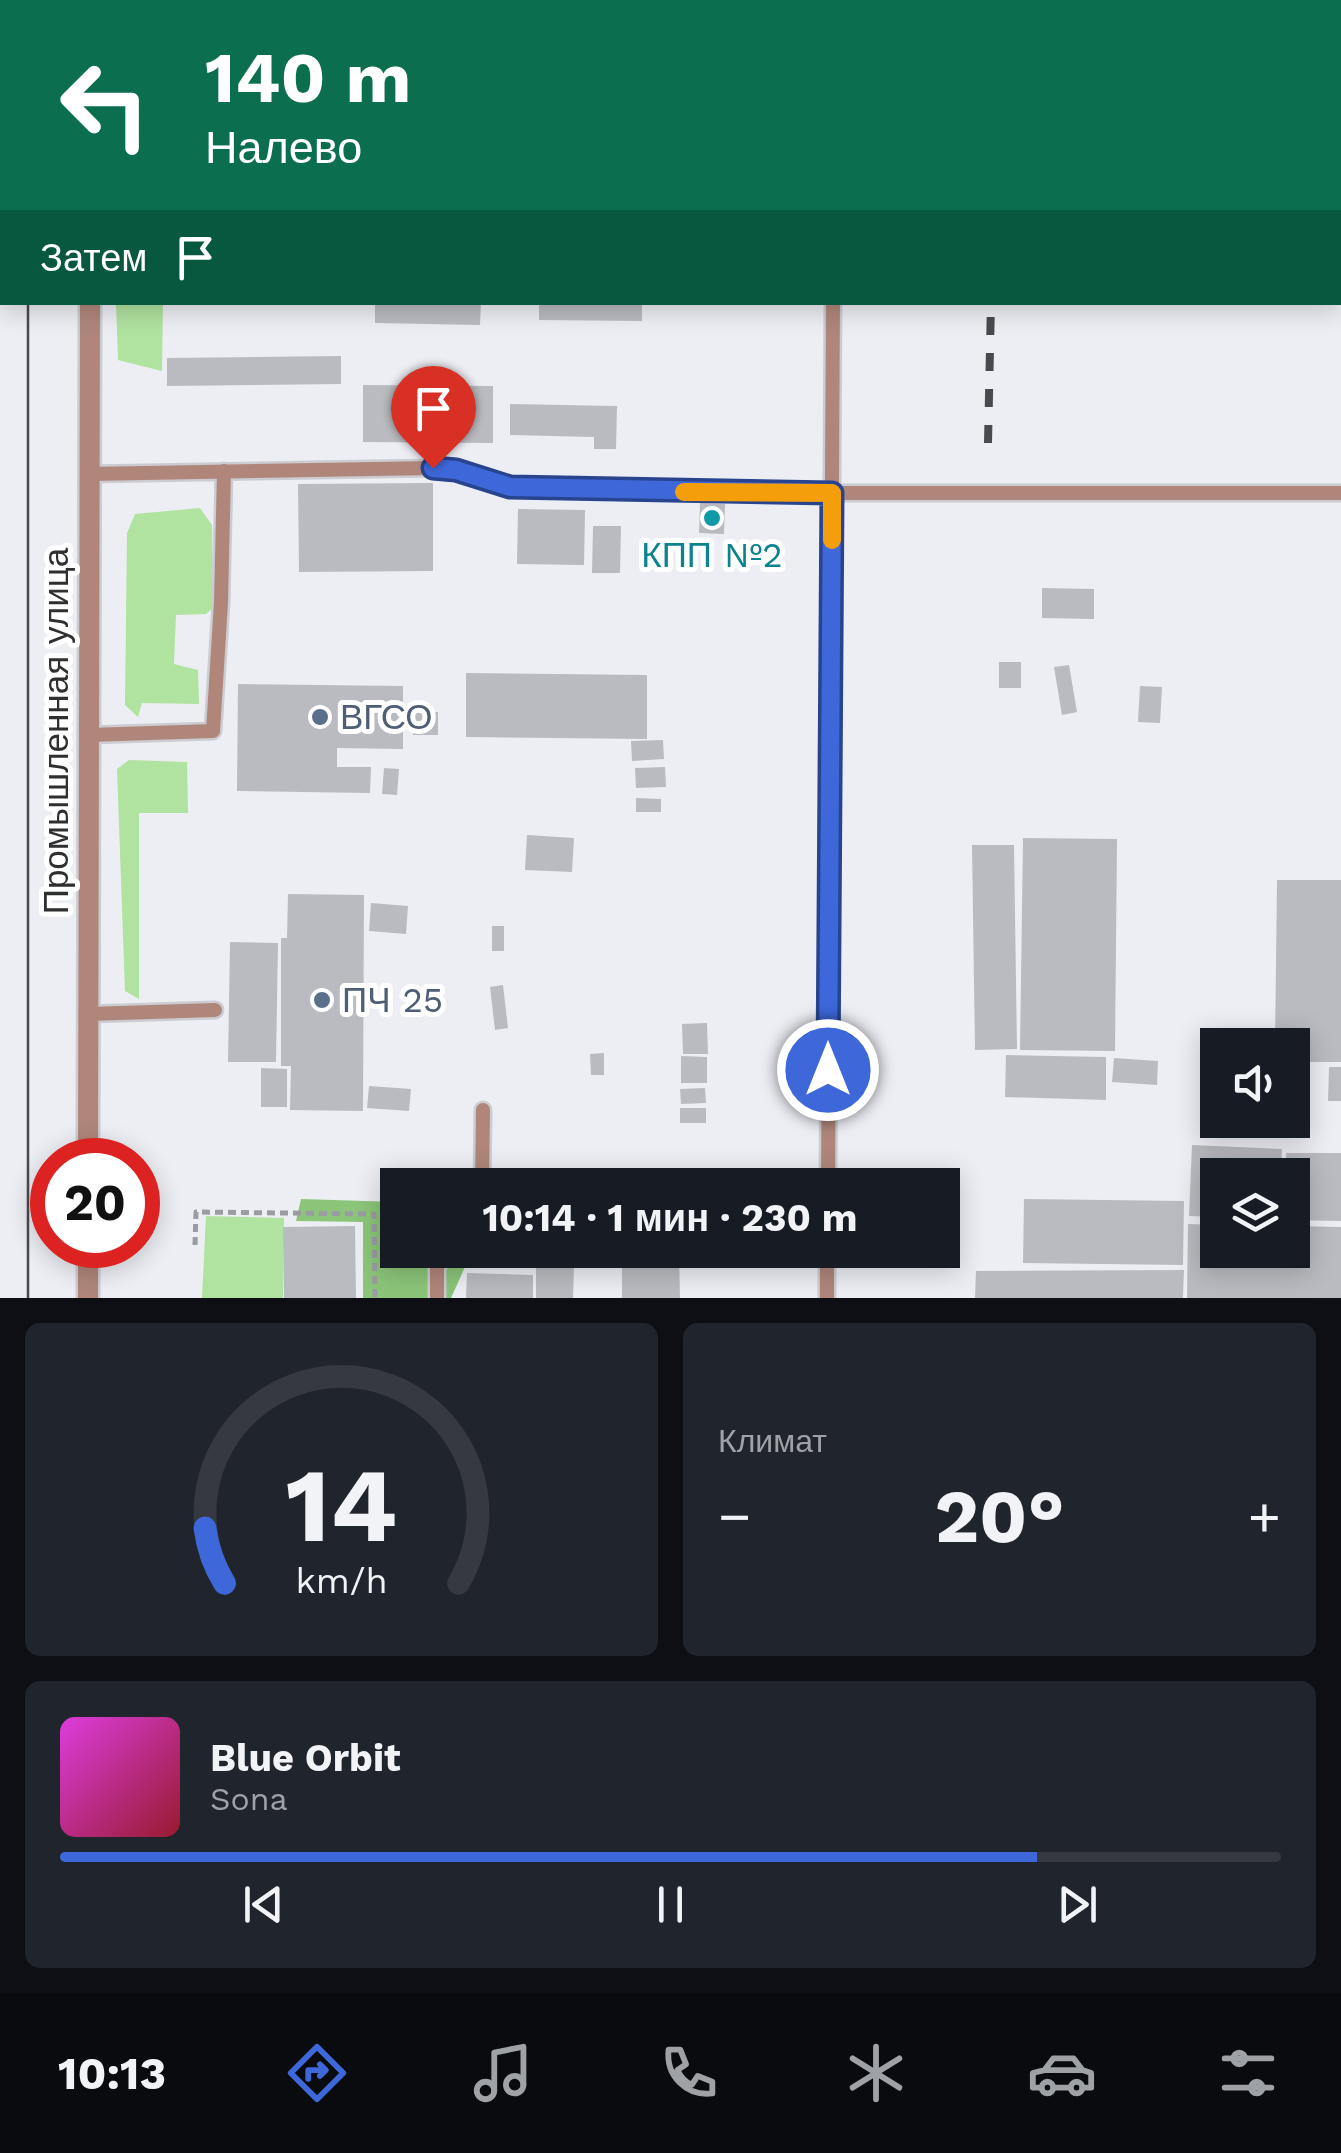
<!DOCTYPE html>
<html lang="ru">
<head>
<meta charset="utf-8">
<style>
  body { margin:0; font-family:"Work Sans",sans-serif; background:#20242c; color:#f1f3f6; height:100vh; display:flex; flex-direction:column; font-size:38px; white-space:nowrap }
  * { box-sizing:border-box; margin:0 }
  p { font-size:32px; color:#9ea1a6 }
  .icon { flex:none; width:55px; height:55px; fill:none; stroke:currentColor; stroke-width:2; stroke-linecap:round; stroke-linejoin:round }
  .map { position:relative; height:1298px; overflow:hidden }
  .details { display:flex; flex-direction:column; gap:25px; padding:25px; background:#0d0f14; flex:1 }
  .details>* { flex:none }
  .hud { position:absolute; left:0px; top:0px; width:1342px; height:305px; box-shadow:0 5px 25px #0003; background:#0b6e4f; color:#fff; overflow:hidden }
  .fabs { position:absolute; left:1200px; top:1028px; display:grid; gap:20px }
  .fabs a { display:grid; place-items:center; width:110px; height:110px; border-radius:0px; background:#171b24; box-shadow:0 5px 25px #0003; font-size:50px }
  .speed { position:absolute; left:30px; top:1138px; display:flex; gap:20px; font-size:50px; font-weight:700; text-align:center }
  .speed>* { display:grid; place-content:center; width:130px; height:130px; border-radius:50%; background:#171b24; box-shadow:0 5px 25px #0003; line-height:1 }
  .speed .limit { border:15px solid #d22; background:#fff; color:#111 }
  .pin { position:absolute; display:grid; place-items:center; width:85px; height:85px; color:#fff; margin:-102px -42px; border-radius:50% 50% 50% 0; rotate:-45deg; box-shadow:0 0 10px #0007 }
  .pin .icon { rotate:45deg }
  .me { position:absolute; width:110px; margin:-55px; rotate:0deg; stroke-linejoin:round; filter:drop-shadow(0 0 8px #0008) }
  .turn { display:flex; align-items:center; gap:35px; height:210px; padding:0 40px; font-size:45px }
  .turn .icon { width:130px; height:130px; stroke-width:2.5 }
  .turn b { display:block; font-size:70px; line-height:85px }
  .then { display:flex; align-items:center; height:95px; padding:0 40px; background:#0003; gap:20px; font-size:38px }
  .big { font-size:75px; font-weight:700; line-height:1.1 }
  .details .card { flex:1; display:flex; flex-direction:column; justify-content:center; gap:15px; min-width:0; padding:0 35px; border-radius:15px; background:#20242c }
  .details .dial { align-items:center; gap:0 }
  .dial svg { height:260px; overflow:visible; fill:none; stroke:#363941; stroke-width:7; stroke-linecap:round; text-anchor:middle }
  .dial text { fill:#f1f3f6; stroke:none }
  .song { display:flex; align-items:center; gap:30px }
  .cover { width:120px; height:120px; border-radius:15px; background:linear-gradient(135deg,hsl(300 70% 55%),hsl(350 70% 35%)) }
  .played { height:10px; border-radius:5px; background:linear-gradient(90deg,#3e68da 80%,#363941 80%) }
  .keys { display:flex; justify-content:space-around; direction:ltr }
  .heat { display:flex; justify-content:space-between; align-items:center; font-size:55px; direction:ltr }
  .details .tiles { flex:1; display:grid; gap:25px; grid-template-columns:1fr 1fr }
  .card:last-child { grid-column:span 2 }
  .trip { position:absolute; left:380px; top:1168px; width:580px; height:100px; border-radius:0px; background:#171b24; box-shadow:0 5px 25px #0003; font-weight:700; line-height:100px; text-align:center }
  .menu { display:flex; height:160px; justify-content:space-around; align-items:center; background:#090b0e; color:#9ea1a6 }
  .menu .icon { width:70px; height:70px }
  .menu .selected { color:#3e68da }
  .menu b { font-size:45px; color:#f1f3f6 }
  .map>svg:first-child { display:block }
  .green { fill:#b0e2a0 }
  .forest { fill:#8bc579 }
  .building { fill:#babbc0 }
  .lines { fill:none; stroke-linecap:round; stroke-linejoin:round }
  .service-casing { stroke:#cbccd1; stroke-width:19 }
  .tertiary-casing { stroke:#cbccd1; stroke-width:25 }
  .path { stroke:#9b9ca1; stroke-width:5; stroke-dasharray:8 5; stroke-linecap:butt }
  .service { stroke:#b0867b; stroke-width:14 }
  .tertiary { stroke:#b0867b; stroke-width:20 }
  .tram { stroke:#494a4d; stroke-width:2.5 }
  .rail { stroke:#494a4d; stroke-width:8; stroke-dasharray:18 18; stroke-linecap:butt }
  .route-casing { stroke:#28448e; stroke-width:25 }
  .route { stroke:#3e68da; stroke-width:18 }
  .slow { stroke:#f59e0b; stroke-width:18 }
  .culture-dot { fill:#0f9aa8; stroke:#fff; stroke-width:4 }
  .service-dot { fill:#5c6f8a; stroke:#fff; stroke-width:4 }
  .labels { text-anchor:middle; dominant-baseline:central; stroke-width:10; stroke-linejoin:round; paint-order:stroke }
  .culture-label { font-size:35px; fill:#0d838f; stroke:#fff }
  .service-label { font-size:35px; fill:#4e5e75; stroke:#fff; text-anchor:start }
  .street-label { font-size:35px; fill:#2e2f31; stroke:#fff }
</style>
</head>
<body>
<div class="map">
<svg width="1341" height="1298" viewBox="0 0 1341 1298">
  <rect width="100%" height="100%" fill="#edeef4"/>
  <!-- green -->
  <path class="green" d="M116,303h47l-1,68 -44,-11z
    M200,508l12,17 1,83 -7,6 -30,1 -2,49 24,6 1,34 -57,-1 -4,14 -13,-12 2,-172 8,-19z
    M129,760l58,2 1,51h-49v186l-14,-8 -8,-222z
    M206,1216l78,2 -1,80h-81z"/>
  <!-- forest -->
  <path class="forest" d="M301,1199l96,3 1,48h70l1,8 -18,40h-88v-76l-67,-1z"/>
  <!-- building -->
  <path class="building" d="M375,302h106l-1,23 -105,-2z
    M539,302h103v19l-103,-1z
    M341,356v28l-174,2v-28z
    M363,385l130,1v57l-130,-1z
    M510,404l107,2 -1,43h-22v-12l-84,-2z
    M433,483v88l-134,1 -1,-88z
    M700,503l25,1 -1,30 -25,-1z
    M518,509l67,1 -1,55 -67,-1z
    M593,526h28l-1,47h-28z
    M1042,588l52,1v30l-52,-1z
    M999,662h22v26h-22z
    M1069,665l8,47 -15,3 -8,-48z
    M466,673l181,2v64l-181,-2z
    M238,684l165,2v63l-66,-1v19h34l-1,26 -133,-2z
    M1140,686l22,1 -2,36 -22,-1z
    M413,712h25v23h-25z
    M663,740l1,19 -32,2 -1,-20z
    M665,767l1,20 -30,1 -1,-20z
    M384,768l15,1 -2,26 -15,-1z
    M636,798l25,1v13h-25z
    M527,835l47,3 -2,34 -47,-2z
    M1023,838l94,1 -2,212 -95,-1z
    M972,845h42l3,204 -42,1z
    M1277,880h64v182h-49v-17h-17z
    M288,894l76,1 -1,216 -73,-1 1,-44h-10v-128h6z
    M371,903l37,3 -2,28 -37,-3z
    M492,926h12v25h-12z
    M230,942l48,1 -2,119h-48z
    M503,985l5,43 -13,2 -5,-43z
    M707,1023l1,31h-25l-1,-30z
    M604,1053v22h-13l-1,-21z
    M1006,1055l100,2v43l-101,-3z
    M681,1056l26,1v26h-26z
    M1114,1058l44,3 -1,24 -45,-3z
    M1329,1067h12v34h-13z
    M261,1068l26,1v38h-26z
    M369,1086l42,3 -2,22 -42,-3z
    M705,1088l1,15 -25,1 -1,-15z
    M680,1108h26v15h-26z
    M1192,1145l90,4 -1,26h-63v42l-29,-1z
    M1286,1153h55v68l-49,-1v-45h-6z
    M1024,1199l160,2 -1,64 -160,-2z
    M1188,1224l30,1v25h74v-24l49,1v71h-154z
    M355,1226l1,72h-72l-1,-71z
    M622,1250h57l1,48h-58z
    M536,1266h38l-1,32h-37z
    M1184,1270l-1,28h-208l1,-27z
    M467,1273l66,2v23h-67z"/>
  <g class="lines">
    <!-- service casing -->
    <g class="service-casing">
      <path id="service" d="M834,2v-2
        M89,474l344,-6 23,2 54,17 215,6h616
        M89,735l124,-4 8,-129 3,-131
        M88,1014l127,-4
        M482,1185l1,-75
        M828,1185l5,-883
        M437,1298v-33l19,-15
        M827,1298v-48"/>
    </g>
    <!-- tertiary casing -->
    <g class="tertiary-casing">
      <path id="tertiary" d="M91,2v-2
        M88,1160l2,-858
        M88,1298v-53"/>
    </g>
    <!-- path -->
    <path class="path" d="M195,1245l1,-33 178,2 1,84"/>
    <!-- service -->
    <use href="#service" class="service"/>
    <!-- tertiary -->
    <use href="#tertiary" class="tertiary"/>
    <!-- tram -->
    <path class="tram" d="M45,2v-2
      M28,302v996"/>
    <!-- rail -->
    <path class="rail" d="M967,0v2
      M988,443l3,-141"/>
  </g>
  <g class="lines">
    <!-- route casing -->
    <g class="route-casing">
      <path id="route" d="M433,468l23,2 54,17 322,6 -4,577"/>
    </g>
    <!-- route -->
    <use href="#route" class="route"/>
    <!-- slow -->
    <path class="slow" d="M684,492l148,1v47"/>
  </g>
  <!-- markers -->
  <circle class="culture-dot" cx="712" cy="518" r="10"/>
  <g class="service-dot">
    <circle cx="320" cy="717" r="10"/>
    <circle cx="322" cy="1000" r="10"/>
  </g>
  <g class="labels">
    <!-- culture labels -->
    <g class="culture-label">
      <text x="712" y="555">КПП №2</text>
    </g>
    <!-- service labels -->
    <g class="service-label">
      <text x="340" y="717">ВГСО</text>
      <text x="342" y="1000">ПЧ 25</text>
    </g>
    <!-- street labels -->
    <g class="street-label">
      <text transform="translate(56 731) rotate(-90)">Промышленная улица</text>
    </g>
  </g>
</svg>
<div class="fabs">
<a><svg class="icon" aria-label="sound" viewBox="0 0 24 24"><path d="M4 9h4l5-4v14l-5-4H4zM17 9q2 3 0 6"/></svg></a>
<a><svg class="icon" aria-label="layers" viewBox="0 0 24 24"><path d="M12 4l9 5-9 5-9-5zM3 14l9 5 9-5"/></svg></a>
</div>
<div class="speed"><div class="limit">20</div></div>
<div class="pin" style="left:433px;top:468px;background:#d93025"><svg class="icon" aria-label="arrive" viewBox="0 0 24 24"><path d="M6 21V4h12l-3 4 3 4H6"/></svg></div>
<svg class="me" style="left:828px;top:1070px" viewBox="-20 -20 40 40"><circle r="17" fill="#3e68da" stroke="#fff" stroke-width="3"/><path d="M0-11L8 9 0 5-8 9z" fill="#fff"/></svg>
<div class="trip">10:14 · 1 мин · 230 m</div>
<div class="hud">
<div class="turn"><svg class="icon" aria-label="left" viewBox="0 0 24 24"><path d="M17 20v-9H6M10 6l-5 5 5 5"/></svg><div><b>140 m</b>Налево</div></div>
<div class="then">Затем<svg class="icon" aria-label="arrive" viewBox="0 0 24 24"><path d="M6 21V4h12l-3 4 3 4H6"/></svg></div>
</div>
</div>
<section class="details">
<div class="tiles">
<div class="card dial"><svg viewBox="0 0 100 80">
<path d="M14 69A42 42 0 1 1 86 69"/>
<path d="M14 69A42 42 0 0 1 8 52" stroke="#3e68da"/>
<text x="50" y="56" font-size="32" font-weight="700">14</text>
<text x="50" y="72" font-size="11">km/h</text>
</svg></div>
<div class="card"><p>Климат</p>
<div class="heat"><a>−</a><b class="big">20°</b><a>+</a></div>
</div>
<div class="card">
<div class="song"><i class="cover"></i><div><b>Blue Orbit</b><p>Sona</p></div></div>
<div class="played"></div>
<div class="keys"><svg class="icon" aria-label="previous" viewBox="0 0 24 24"><path d="M18 5L8 12l10 7zM5 5v14"/></svg><svg class="icon" aria-label="pause" viewBox="0 0 24 24"><path d="M8 5v14M16 5v14"/></svg><svg class="icon" aria-label="next" viewBox="0 0 24 24"><path d="M6 5l10 7-10 7zM19 5v14"/></svg></div>
</div>
</div>
</section>
<nav class="menu">
<b>10:13</b>
<svg class="icon selected" aria-label="directions" viewBox="0 0 24 24"><path d="M12 3l9 9-9 9-9-9zM9 14v-3h6M13 9l2 2-2 2"/></svg>
<svg class="icon" aria-label="music" viewBox="0 0 24 24"><path d="M9 18V5l10-2v13"/><circle cx="6" cy="18" r="3"/><circle cx="16" cy="16" r="3"/></svg>
<svg class="icon" aria-label="phone" viewBox="0 0 24 24"><path d="M5 4h4l2 5-3 2q2 4 5 5l2-3 5 2v4C11 20 4 13 5 4z"/></svg>
<svg class="icon" aria-label="climate" viewBox="0 0 24 24"><path d="M12 3v18M4 7l16 10M4 17L20 7"/></svg>
<svg class="icon" aria-label="car" viewBox="0 0 24 24"><path d="M5 17H2v-5l4-1 3-4h7l3 4 3 1v5h-3M9 17h6M6 11h13"/><circle cx="7" cy="17" r="2"/><circle cx="17" cy="17" r="2"/></svg>
<svg class="icon" aria-label="filters" viewBox="0 0 24 24"><path d="M4 7h16M4 17h16"/><circle cx="9" cy="7" r="2"/><circle cx="15" cy="17" r="2"/></svg>
</nav>
</body>
</html>
